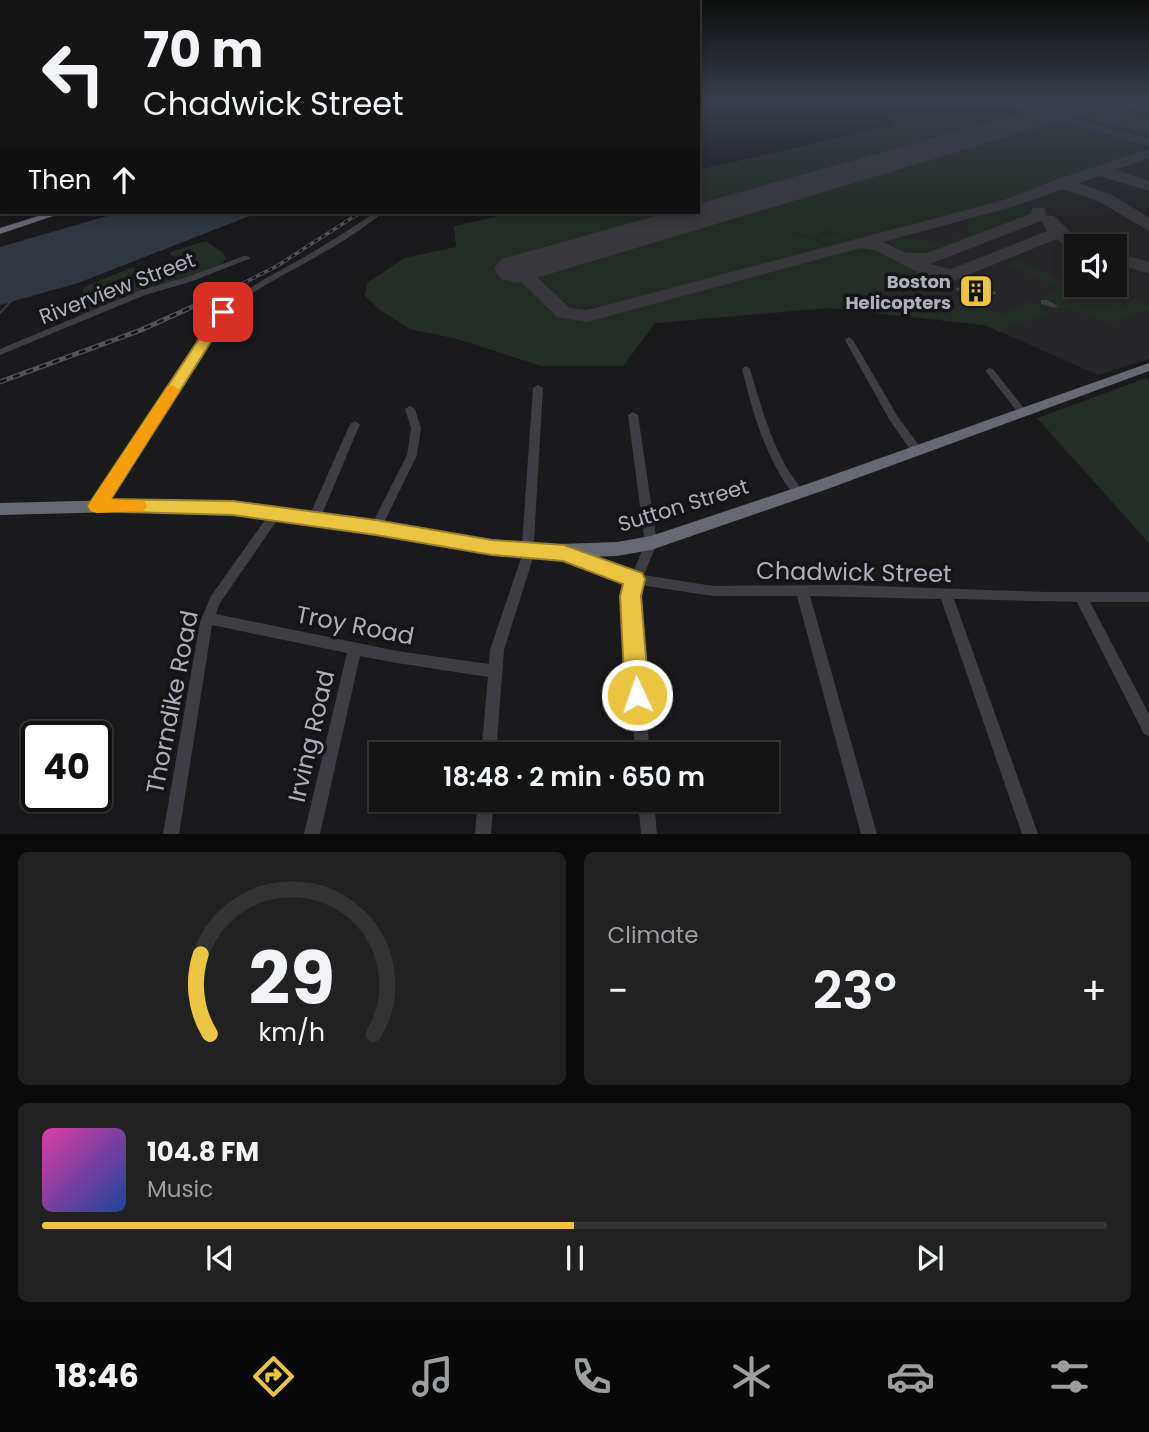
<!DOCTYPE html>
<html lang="en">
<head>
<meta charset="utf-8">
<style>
  body { margin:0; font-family:Poppins,sans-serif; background:#212122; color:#f1f3f6; height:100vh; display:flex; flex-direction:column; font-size:26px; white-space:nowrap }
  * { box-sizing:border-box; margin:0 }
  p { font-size:23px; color:#9d9ea0 }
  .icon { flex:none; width:38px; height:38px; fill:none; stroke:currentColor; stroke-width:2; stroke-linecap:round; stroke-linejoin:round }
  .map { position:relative; height:834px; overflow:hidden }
  .details { display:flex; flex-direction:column; gap:18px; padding:18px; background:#0b0b0c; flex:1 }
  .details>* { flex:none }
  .banner { position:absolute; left:0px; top:0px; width:700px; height:214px; box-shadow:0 4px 10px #0003,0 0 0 2px #333334; background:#141415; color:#f1f3f6; overflow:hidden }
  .fabs { position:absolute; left:1064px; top:234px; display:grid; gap:14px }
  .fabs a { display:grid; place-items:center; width:63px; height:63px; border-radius:0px; background:#141415; box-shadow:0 4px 10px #0003,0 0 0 2px #333334; font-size:35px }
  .speed { position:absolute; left:21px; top:721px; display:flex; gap:14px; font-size:35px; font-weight:700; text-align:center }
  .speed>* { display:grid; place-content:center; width:91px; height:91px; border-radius:50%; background:#141415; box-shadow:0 4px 10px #0003,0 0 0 2px #333334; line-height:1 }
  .speed .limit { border:4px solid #111; border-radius:10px; background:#fff; color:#111 }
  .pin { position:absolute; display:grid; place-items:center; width:60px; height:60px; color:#fff; margin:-30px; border-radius:14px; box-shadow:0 4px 10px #0006 }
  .me { position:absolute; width:77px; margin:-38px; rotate:357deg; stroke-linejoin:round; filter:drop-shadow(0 0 5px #0008) }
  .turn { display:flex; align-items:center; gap:24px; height:147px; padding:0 28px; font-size:32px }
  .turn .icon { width:91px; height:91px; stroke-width:2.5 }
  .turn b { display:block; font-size:49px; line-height:60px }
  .then { display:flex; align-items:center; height:66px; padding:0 28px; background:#0003; gap:14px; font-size:26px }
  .big { font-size:52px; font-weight:600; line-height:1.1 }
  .details .card { flex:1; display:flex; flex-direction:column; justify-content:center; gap:10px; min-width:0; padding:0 24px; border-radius:10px; background:#212122 }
  .details .dial { align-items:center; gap:0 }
  .dial svg { height:182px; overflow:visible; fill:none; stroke:#333334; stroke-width:7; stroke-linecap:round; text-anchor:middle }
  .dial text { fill:#f1f3f6; stroke:none }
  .song { display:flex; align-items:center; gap:21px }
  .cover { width:84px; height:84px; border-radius:10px; background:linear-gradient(135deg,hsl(320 70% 55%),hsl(220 70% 35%)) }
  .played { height:7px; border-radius:4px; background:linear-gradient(90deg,#ebc542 50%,#333334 50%) }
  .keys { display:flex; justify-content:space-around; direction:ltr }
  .heat { display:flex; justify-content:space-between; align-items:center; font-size:38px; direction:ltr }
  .details .tiles { flex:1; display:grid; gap:18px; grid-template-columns:1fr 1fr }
  .card:last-child { grid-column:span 2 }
  .trip { position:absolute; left:369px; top:742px; width:410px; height:70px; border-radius:0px; background:#141415; box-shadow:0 4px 10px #0003,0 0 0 2px #333334; font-weight:600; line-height:70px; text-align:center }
  .dock { display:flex; height:112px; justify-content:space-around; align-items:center; background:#080808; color:#9d9ea0 }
  .dock .icon { width:49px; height:49px }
  .dock .selected { color:#ebc542 }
  .dock b { font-size:32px; color:#f1f3f6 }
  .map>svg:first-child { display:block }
  .built { fill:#262629; fill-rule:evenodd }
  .green { fill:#242c26 }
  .water { fill:#303740 }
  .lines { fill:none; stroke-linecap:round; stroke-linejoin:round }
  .stream { stroke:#303740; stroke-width:2.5 }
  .taxiway { fill:#36363b; fill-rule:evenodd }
  .runway { fill:#36363b; fill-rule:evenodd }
  .building { fill:#444449 }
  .minor { fill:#3d3d43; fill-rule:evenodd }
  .major { fill:#575860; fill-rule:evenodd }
  .highway { fill:#676972; fill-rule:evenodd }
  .rail-far1-casing { stroke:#52535a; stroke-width:3.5 }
  .rail-casing { stroke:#52535a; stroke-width:5 }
  .rail-far1 { stroke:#151517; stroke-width:2; stroke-dasharray:4.5; stroke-linecap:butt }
  .rail { stroke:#151517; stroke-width:2.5; stroke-dasharray:7; stroke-linecap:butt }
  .route { fill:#ebc542; stroke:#99802b; stroke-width:2 }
  .slow { fill:#f59e0b }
  .labels { text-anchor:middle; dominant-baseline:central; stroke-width:7; stroke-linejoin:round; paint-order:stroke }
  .far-poi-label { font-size:18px; font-weight:bold; fill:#adafbb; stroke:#151517; text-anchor:end }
  .street-label { font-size:21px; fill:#adafbb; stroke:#151517 }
  .near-street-label { font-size:24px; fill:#adafbb; stroke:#151517 }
</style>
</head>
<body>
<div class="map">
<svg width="1149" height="834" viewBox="0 0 1149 834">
  <rect width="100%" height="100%" fill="#1a1a1c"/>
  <!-- built -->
  <path class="built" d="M876,101h273v258l-51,16 -113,-50 -156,-17 -174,15 -32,43h-82l-83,-27 -48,-10 -30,-19 -15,-14 2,-13 38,-25 51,-11 -1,-21 63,-14h180v-42l197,-45zM1076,247h39v38h-39z"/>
  <!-- green -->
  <path class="green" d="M876,101h110l44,13 -332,94v-38l197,-45z
    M1081,111l68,17v10l-85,-22z
    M1053,120l96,26v5l-142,49 -153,41 -22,-11 -14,1 9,6 11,-2 12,7 -19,5 -31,-16 -8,1 -2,3 12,4 5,-2 19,11 -225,58 -25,1 -18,-9 -21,-20 1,-6z
    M1017,204l12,3 6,5 -110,43 -17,-1 -20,-12 7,-6 46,7 28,-8 -1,-18z
    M518,212h168l-181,51 52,51 16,5h13l272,-72 15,2 58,31c-13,5 -31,13 -44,8l-7,3v3l26,14 21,-9c15,8 32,14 42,0l32,16 28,-14 21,11 -13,7 -33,8 -4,5 -15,-7 -156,-17 -174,15 -32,43h-82l-83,-27 -48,-10 -30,-19 -15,-14 2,-13 38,-25 51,-11 -2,-21z
    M206,241l16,11 4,6 -4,6 -145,55 7,-32 49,-20 8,13h5l32,-18 1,-4 -9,-3v-3z
    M1016,260l106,46 13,-8 14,7v7l-3,-2 -36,13 -40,-15 -5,3 -27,-12 21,-11 -51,-24z
    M1146,378l3,2v163l-112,-125z"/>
  <!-- water -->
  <path class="water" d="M121,212h139l-182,71 -78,22v-58z"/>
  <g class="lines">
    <!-- stream -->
    <path class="stream" d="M0,313l12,-13"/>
    <!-- taxiway -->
    <path class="taxiway" d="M987,101h19l143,37v8z
      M1085,101h16l-13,7 -6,-4z
      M1104,101h21l24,5v8z
      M1149,149v9l-33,12 33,11v10l-50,-15 -20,7 33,12 33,20 4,3v13l-49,-29 -37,-13 -47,17 -133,36 24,11h20l103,-39 3,-6h12l1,7 8,1 23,23 14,8h-15v4l-11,-4 -8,-8 -104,42 -31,-6 -45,-24 -16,-3 -274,74 -30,-5 -49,-48 9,-6 7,2 46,43 17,2 417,-110 48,-19zM1041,221l6,10 -96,38 -21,-5z
      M1115,252l34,10v12l-34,-11z"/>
    <!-- runway -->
    <path class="runway" d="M1038,101h73l-3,5 41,10v18l-72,-18 -544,163 -16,4 -16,-4 -7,-10 7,-10 169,-47h28v-8l345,-97z"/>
  </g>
  <!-- building -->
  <path class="building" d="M973,282l24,11 -18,8 -24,-12z"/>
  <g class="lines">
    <!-- minor -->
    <path class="minor" d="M376,212h7c-24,21 -55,38 -83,54 -30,16 -58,30 -81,56l-118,187 -4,1 -4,-1 -2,-3 2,-3 119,-182c25,-31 60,-45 94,-65 24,-14 47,-29 70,-44z
      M244,256h3l4,2 -58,23 -48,14 -145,60v-6l139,-58 48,-14z
      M1041,300h6l11,6 -4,2 -13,-4z
      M849,337l4,3 45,77 23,31 1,3 -1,3h-8l-24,-35 -44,-79z
      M746,366l4,3c10,34 20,70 38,101 5,8 11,15 16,23l-1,3h-8c-29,-35 -42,-83 -53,-127z
      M990,368l3,1 33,42 2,2 -2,2h-6l-33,-42 -1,-2 1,-2z
      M538,385l5,3 -10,170 -29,92 -8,104h-15l7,-77 -91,-14 -37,-7 -40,178h-16l43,-181 -135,-28 -33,209h-16l37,-212 11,-26 61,-86 4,-1 4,1 2,3 -62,90 -4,11 181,37 92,13 1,-14 31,-92 12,-170z
      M410,406l5,3 6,19 -4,27 -37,76 -4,2 -4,-2 -2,-3 37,-73 4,-27 -6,-19z
      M633,412l5,3 19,128 -13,32 69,11 131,-1 204,7h101v10h-59l59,112v22l-5,-2 -67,-132 -123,-3 84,235h-16l-81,-235 -131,-3 67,238h-16l-64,-238h-84l-73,-11 -4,10 14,159h-15l-11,-159 5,-13 -69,-26 -2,-3 2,-3 4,-2 69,25 12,-30 -17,-128z
      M355,421l5,3 -40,95 -2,3 -4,1 -4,-1 -2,-3 42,-95z
      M478,800h16l-3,34h-16z
      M638,800h16l3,34h-16z"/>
    <!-- major -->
    <path class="major" d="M0,123h2v4h-2z"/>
    <!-- highway -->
    <path class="highway" d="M0,132h2v4h-2z
      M0,142h2l-2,5z
      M0,170h2l-2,5z
      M0,181h2v6h-2z
      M51,212h14l-65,22v-6z
      M1149,363v8l-327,120 -171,59 -34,6 -85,3 -299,-45 -75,-3 -158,4v-12l158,-4 75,3 299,43 85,-3 34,-6 159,-53z"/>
    <!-- rail-far1 casing -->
    <g class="rail-far1-casing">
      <path id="rail-far1" d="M228,291l49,-25 84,-54"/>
    </g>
    <!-- rail casing -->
    <g class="rail-casing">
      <path id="rail" d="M0,382l141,-52 91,-41"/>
    </g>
    <!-- rail-far1 -->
    <use href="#rail-far1" class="rail-far1"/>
    <!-- rail -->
    <use href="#rail" class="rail"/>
  </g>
  <!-- sky -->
  <linearGradient id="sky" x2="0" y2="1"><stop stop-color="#0e0e0f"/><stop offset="0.46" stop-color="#383e4b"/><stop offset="1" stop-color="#383e4b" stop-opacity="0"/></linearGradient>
  <rect width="1149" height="218" fill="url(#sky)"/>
  <!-- route -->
  <path class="route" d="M223,308l7,4 -119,187 122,2 143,19 116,20 72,5 78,28 3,6 -4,17 8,99 -4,9 -8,3 -8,-3 -4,-9 -5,-99 3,-12 -60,-23 -71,-6 -116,-20 -143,-20 -142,-4 -3,-5 3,-5 126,-189z"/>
  <!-- slow -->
  <path class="slow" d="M172,385l8,5 -69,109 33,2 3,5 -3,5 -47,2 -6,-2 -3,-5 3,-5 76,-114z"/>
  <!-- icons -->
  <defs>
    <g id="building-square" transform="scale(1.75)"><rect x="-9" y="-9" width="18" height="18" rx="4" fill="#ebc542" stroke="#151517"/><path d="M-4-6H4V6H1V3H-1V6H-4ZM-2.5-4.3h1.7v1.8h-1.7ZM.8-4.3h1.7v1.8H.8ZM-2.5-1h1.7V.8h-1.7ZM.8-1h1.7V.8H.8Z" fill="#111"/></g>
  </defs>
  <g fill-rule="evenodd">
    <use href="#building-square" x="976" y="291"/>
  </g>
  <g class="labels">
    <!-- far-poi labels -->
    <g class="far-poi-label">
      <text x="951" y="281">Boston<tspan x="951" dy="21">Helicopters</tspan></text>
    </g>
    <!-- street labels -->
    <g class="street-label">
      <text transform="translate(117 288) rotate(-21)">Riverview Street</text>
      <text transform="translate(683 505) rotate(-17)">Sutton Street</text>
    </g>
    <!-- near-street labels -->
    <g class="near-street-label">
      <text transform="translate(854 572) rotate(1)">Chadwick Street</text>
      <text transform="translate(355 625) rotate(11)">Troy Road</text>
      <text transform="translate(172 702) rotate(-79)">Thorndike Road</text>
      <text transform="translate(311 736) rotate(-77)">Irving Road</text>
    </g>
  </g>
</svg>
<div class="fabs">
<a><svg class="icon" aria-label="sound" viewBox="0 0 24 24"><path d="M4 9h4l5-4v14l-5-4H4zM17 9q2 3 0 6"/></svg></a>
</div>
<div class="speed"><div class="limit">40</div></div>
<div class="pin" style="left:223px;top:312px;background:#d93025"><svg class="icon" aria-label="arrive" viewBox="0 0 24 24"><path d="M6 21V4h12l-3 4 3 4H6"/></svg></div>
<svg class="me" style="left:637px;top:695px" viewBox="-20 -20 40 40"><circle r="17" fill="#ebc542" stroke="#fff" stroke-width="3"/><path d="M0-11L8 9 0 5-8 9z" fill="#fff"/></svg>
<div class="trip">18:48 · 2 min · 650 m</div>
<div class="banner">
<div class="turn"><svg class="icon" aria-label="left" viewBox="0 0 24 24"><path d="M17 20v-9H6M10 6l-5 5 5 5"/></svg><div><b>70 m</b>Chadwick Street</div></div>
<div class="then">Then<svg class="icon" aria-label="ahead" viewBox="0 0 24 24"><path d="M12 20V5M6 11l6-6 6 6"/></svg></div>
</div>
</div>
<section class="details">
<div class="tiles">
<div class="card dial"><svg viewBox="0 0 100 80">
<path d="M14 69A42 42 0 1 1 86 69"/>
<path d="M14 69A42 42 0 0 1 10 34" stroke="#ebc542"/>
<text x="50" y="56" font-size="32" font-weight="700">29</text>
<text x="50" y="72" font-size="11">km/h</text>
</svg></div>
<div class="card"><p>Climate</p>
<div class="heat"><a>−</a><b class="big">23°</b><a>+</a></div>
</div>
<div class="card">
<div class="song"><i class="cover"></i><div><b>104.8 FM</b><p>Music</p></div></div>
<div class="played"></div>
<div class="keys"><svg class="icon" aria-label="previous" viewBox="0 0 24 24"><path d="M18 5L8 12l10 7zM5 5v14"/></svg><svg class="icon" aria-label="pause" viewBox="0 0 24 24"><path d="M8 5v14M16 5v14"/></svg><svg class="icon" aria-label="next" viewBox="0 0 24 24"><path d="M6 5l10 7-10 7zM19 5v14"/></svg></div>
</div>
</div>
</section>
<nav class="dock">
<b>18:46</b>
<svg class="icon selected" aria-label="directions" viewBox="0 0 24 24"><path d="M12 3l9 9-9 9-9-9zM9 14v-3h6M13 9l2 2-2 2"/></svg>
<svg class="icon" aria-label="music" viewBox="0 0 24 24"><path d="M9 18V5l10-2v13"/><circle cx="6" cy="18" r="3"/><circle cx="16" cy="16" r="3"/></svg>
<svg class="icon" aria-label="phone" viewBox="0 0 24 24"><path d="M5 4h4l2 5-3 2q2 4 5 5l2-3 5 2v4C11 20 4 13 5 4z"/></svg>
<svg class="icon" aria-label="climate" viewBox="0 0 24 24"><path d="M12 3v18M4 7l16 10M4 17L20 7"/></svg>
<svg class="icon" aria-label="car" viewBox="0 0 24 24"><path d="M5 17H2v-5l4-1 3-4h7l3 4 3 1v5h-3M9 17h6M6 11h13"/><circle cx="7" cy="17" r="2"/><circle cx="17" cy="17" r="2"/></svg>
<svg class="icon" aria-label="filters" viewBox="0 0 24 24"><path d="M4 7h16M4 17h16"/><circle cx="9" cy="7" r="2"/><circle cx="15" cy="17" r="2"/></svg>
</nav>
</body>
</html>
